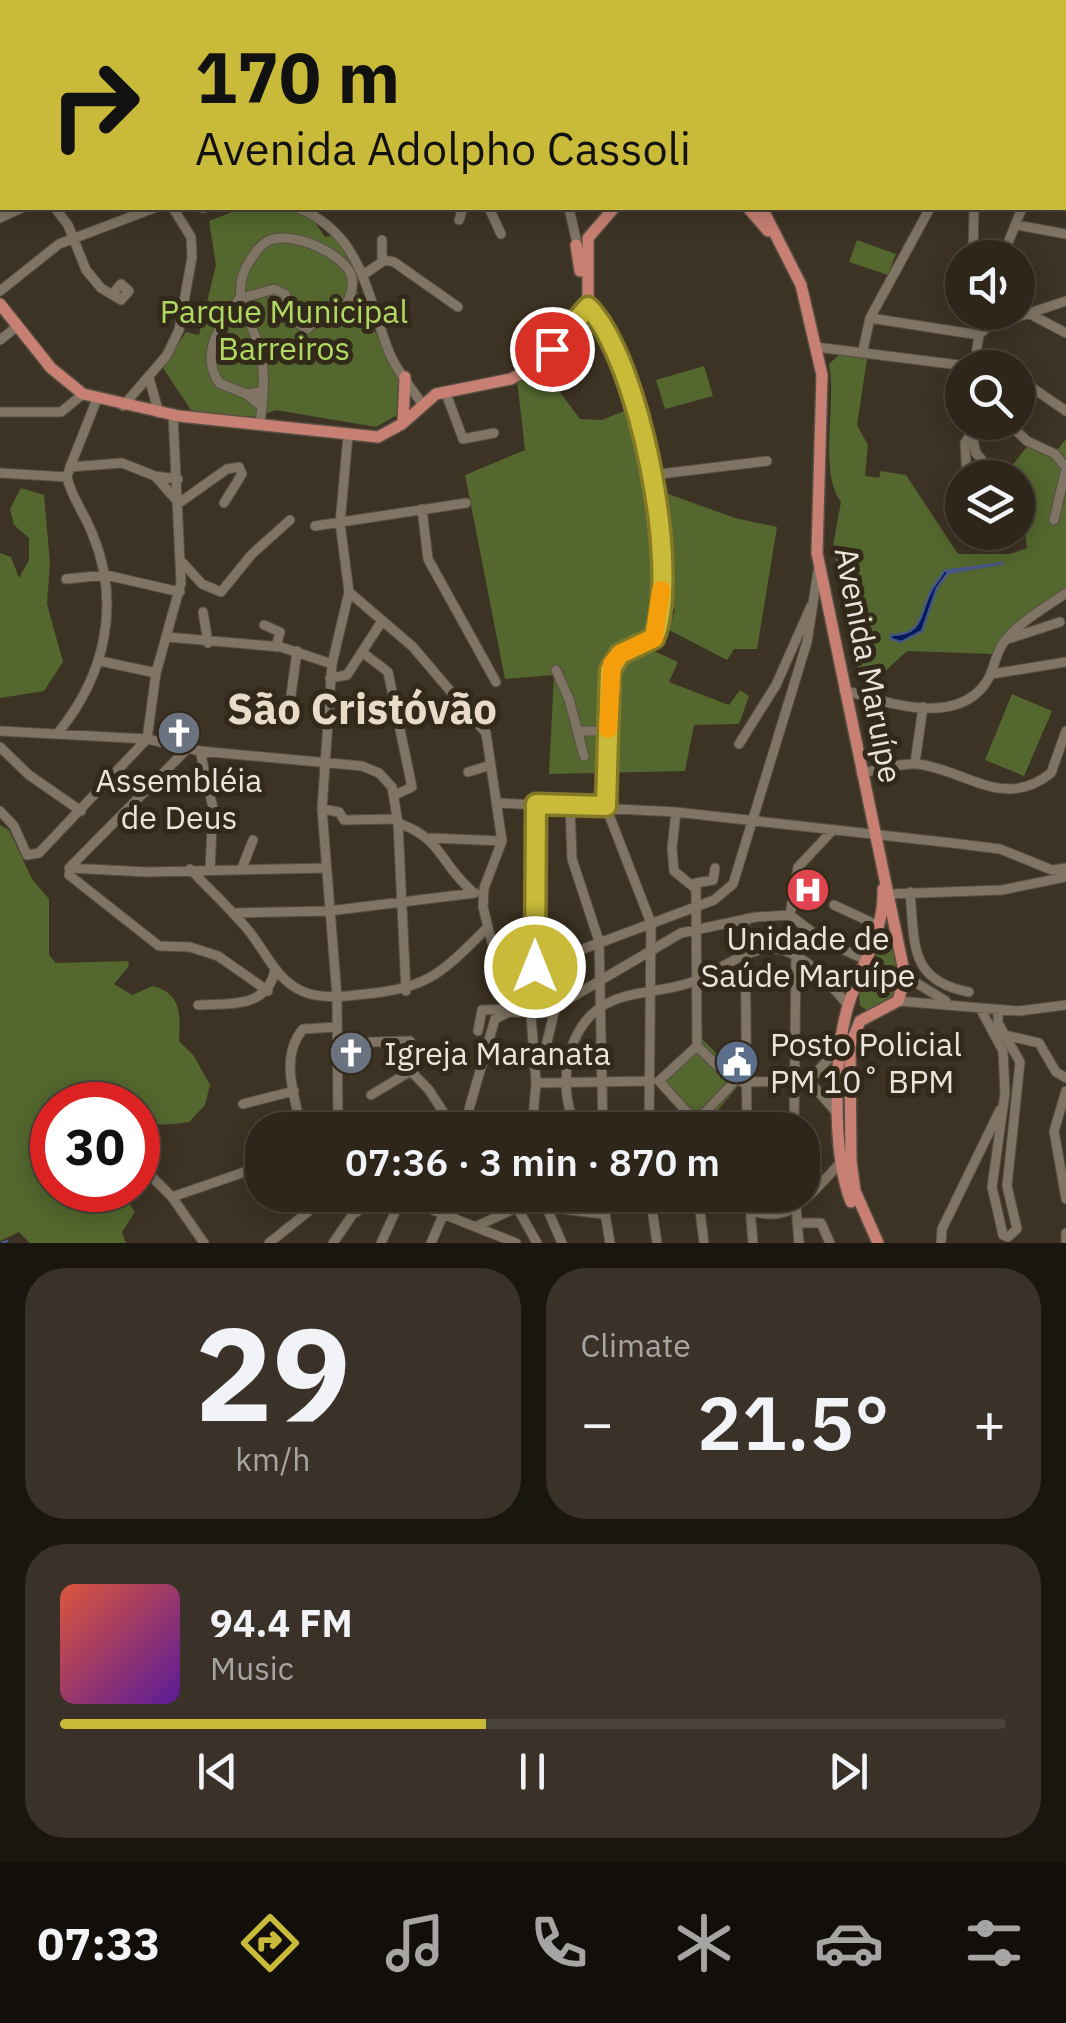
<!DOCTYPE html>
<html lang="en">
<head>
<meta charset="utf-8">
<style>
  body { margin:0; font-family:"IBM Plex Sans",sans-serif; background:#3a3228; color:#f1f3f6; height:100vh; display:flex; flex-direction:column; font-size:38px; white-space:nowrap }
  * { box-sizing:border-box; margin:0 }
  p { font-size:32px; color:#a7a5a3 }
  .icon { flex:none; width:55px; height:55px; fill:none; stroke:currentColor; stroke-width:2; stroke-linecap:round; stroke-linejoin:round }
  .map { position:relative; height:1243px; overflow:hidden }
  .sheet { display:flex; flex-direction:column; gap:25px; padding:25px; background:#19150f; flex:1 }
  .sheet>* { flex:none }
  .top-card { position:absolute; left:0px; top:0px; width:1068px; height:210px; box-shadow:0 5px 25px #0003,0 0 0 2px #49433a; background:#caba3a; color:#111; overflow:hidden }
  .controls { position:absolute; left:945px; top:240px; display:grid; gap:20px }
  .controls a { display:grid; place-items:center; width:90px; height:90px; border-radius:50%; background:#2e261b; box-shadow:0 5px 25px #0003,0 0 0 2px #49433a; font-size:50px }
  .speed { position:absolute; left:30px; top:1082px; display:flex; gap:20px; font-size:50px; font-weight:700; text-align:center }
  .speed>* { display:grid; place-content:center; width:130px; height:130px; border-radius:50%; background:#2e261b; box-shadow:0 5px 25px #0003,0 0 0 2px #49433a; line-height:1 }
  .speed .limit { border:15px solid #d22; background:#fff; color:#111 }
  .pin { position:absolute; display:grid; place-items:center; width:85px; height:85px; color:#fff; margin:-42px; border:5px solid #fff; border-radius:50%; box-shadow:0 2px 10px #0007 }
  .me { position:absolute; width:110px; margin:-55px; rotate:0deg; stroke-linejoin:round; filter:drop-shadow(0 0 8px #0008) }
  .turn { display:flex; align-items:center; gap:35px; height:210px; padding:0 30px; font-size:45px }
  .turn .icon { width:130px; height:130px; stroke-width:2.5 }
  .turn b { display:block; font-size:70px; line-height:85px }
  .big { font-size:75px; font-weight:600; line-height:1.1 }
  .sheet .tile { flex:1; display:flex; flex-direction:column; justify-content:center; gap:15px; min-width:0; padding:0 35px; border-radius:40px; background:#3a3228 }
  .sheet .dial { align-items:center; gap:0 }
  .dial b { font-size:130px; line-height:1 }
  .song { display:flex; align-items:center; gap:30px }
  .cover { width:120px; height:120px; border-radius:15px; background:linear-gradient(135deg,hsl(10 70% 55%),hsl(270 70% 35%)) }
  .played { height:10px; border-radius:5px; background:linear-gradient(90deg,#caba3a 45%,#49433a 45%) }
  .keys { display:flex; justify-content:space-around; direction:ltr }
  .heat { display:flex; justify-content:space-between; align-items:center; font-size:55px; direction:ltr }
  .sheet .tiles { flex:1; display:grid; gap:25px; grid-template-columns:1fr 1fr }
  .tile:last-child { grid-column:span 2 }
  .trip { position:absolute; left:245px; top:1112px; width:575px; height:100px; border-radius:40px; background:#2e261b; box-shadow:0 5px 25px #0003,0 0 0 2px #49433a; font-weight:600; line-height:100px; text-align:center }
  .menu { display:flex; height:160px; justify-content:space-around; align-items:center; background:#120f0b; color:#a7a5a3 }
  .menu .icon { width:70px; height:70px }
  .menu .active { color:#caba3a }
  .menu b { font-size:45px; color:#f1f3f6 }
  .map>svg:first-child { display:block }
  .green { fill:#53672e }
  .water { fill:#01195d; stroke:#475683; stroke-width:2.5 }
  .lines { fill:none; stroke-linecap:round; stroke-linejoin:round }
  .stream { stroke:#475683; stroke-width:2.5 }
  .minor-casing { stroke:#574f43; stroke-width:11 }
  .major-casing { stroke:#574f43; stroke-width:14 }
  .minor { stroke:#807564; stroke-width:9 }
  .major { stroke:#c88073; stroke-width:11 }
  .route-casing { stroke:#837926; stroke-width:25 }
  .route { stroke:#caba3a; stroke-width:18 }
  .slow { stroke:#f59e0b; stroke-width:18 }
  .labels { text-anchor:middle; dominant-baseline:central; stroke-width:10; stroke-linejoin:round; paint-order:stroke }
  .park-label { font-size:32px; fill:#b0d962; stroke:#32291b }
  .street-label { font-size:32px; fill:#eae4db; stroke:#32291b }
  .poi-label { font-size:32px; fill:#eae4db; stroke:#32291b }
  .district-label { font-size:42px; font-weight:bold; fill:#e8dcc9; stroke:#32291b }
</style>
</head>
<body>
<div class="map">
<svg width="1066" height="1243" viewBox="0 0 1066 1243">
  <rect width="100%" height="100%" fill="#3d3324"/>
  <!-- green -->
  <path class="green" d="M242,208h44l27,11 12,18 11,-2 19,33v17l10,28 37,69 -5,33 -21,12 -100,-17 -20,7 -63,-4 -30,-45 23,-36 13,3 17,-70 -7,-44z
    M857,240l39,14 -8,21 -39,-13z
    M839,355l28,4 -10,66 11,20 -3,31 14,2 2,-7 25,4 52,79h52l17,-6 -9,-70 -15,-1 26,-33 25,10 12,-15v153l-73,62 -86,-3 -26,24 -16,1 -7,-8 -17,-96 -9,-21 9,-49c-23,-31 -4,-97 -12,-138z
    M539,364l41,55 22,1 27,-11 20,78 86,31 42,9 -20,122h-23l-7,11 -58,-30 6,-21 -18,-2 -7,32 2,11 26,12 -9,20 60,23 11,-15 9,6 -10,28 -45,1 -9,46 -136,3 5,-99 -49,4 -40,-204 60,-25 -8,-70z
    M704,366l9,30 -48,13 -9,-29z
    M21,488l23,7 6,68 -3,41 16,58 -19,29 -44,7v-145l11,4 8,21 10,-18v-22l-15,-13 -4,-16z
    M1012,694l40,17 -28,65 -39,-16z
    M0,825l9,5 23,49 17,20v56l7,8 72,-2 1,5 -15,18 18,11 21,-9c30,8 27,31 26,55l15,15 16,29 -5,20 -16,17c-18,3 -34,4 -51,-1v-16h-86v85h68l15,22 -13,20 4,11h-96l-11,-11 -19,9z
    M882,941l12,7 7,34 -3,13 -29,16 -9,-5 -1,-13z
    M701,1038l42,42 -25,30 -22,14 -40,-44z"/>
  <!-- water -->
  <path class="water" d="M1004,563l-56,10 -11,15 -15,43 -21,11 -10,-3v-4c33,0 28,-21 40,-44 3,-7 10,-13 13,-20z"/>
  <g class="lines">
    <!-- stream -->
    <path class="stream" d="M2,1243l5,-2"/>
    <!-- minor casing -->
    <g class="minor-casing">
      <path id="minor" d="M102,0l2,2
        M233,0l2,2
        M303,0l2,2
        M368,0l3,2
        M446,0l6,2
        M577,0l1,2
        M609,0l3,2
        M921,0l7,2
        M978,0l1,2
        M49,2l8,-2
        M113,2l1,-2
        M193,2l2,-2
        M267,2l2,-2
        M293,2l4,-2
        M662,2v-2
        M0,7h2
        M1065,43h1
        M0,138l2,1
        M0,161l2,-1
        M1065,163h1
        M55,208l13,17 18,45 15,18 20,12 8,-9 -8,-7 -7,8
        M202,208h2
        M298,208c64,26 68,85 91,144 7,18 22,35 33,52
        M489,208l12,26
        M569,208l9,40
        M0,218l22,-10
        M459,220l4,-12
        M1017,225l49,9
        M382,240v22
        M973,258l1,-50
        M1002,258l20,-50
        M363,275l22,-15 9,2 64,45
        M0,291l59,-47 95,-36
        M588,307c52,48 92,264 67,331l-40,21 -7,21 -2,127 45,116 -2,207
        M1026,312l40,21
        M870,318l109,17
        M0,340l18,-14
        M816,347l167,21
        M863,350l7,-32 60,-110
        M974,368l5,-33 8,-8 79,-26
        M149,378l10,35
        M1018,378l48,33
        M445,391l18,48 31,-6
        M246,394l-27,-11c-20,-31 2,-58 20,-84l35,-10 11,5 9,27 13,8 26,-23 39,-1
        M123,406l44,-51 12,-25 13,-73 -1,-20 -18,-29
        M262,407l-16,-13 17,-3
        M0,412h61l22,-18
        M260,422c3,-20 5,-42 2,-62 -5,-39 -38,-61 -11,-101 3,-5 10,-14 15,-17 22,-14 81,12 86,36 2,10 -3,20 -6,30
        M969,422l7,31 21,25
        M1007,422l20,19 28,13 11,14 -12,52
        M70,467l27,-68
        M0,473l67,4
        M652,475l115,-14
        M67,477l3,-10 52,-4 33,13
        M967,478l-2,-35 6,-9
        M178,479l-23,-3 24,27 48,-34 12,-2 3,7 -18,29
        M422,509l6,50 68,123
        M315,526l151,-23
        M182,562l20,22 19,8 31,-38 38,-34
        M66,579l40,-4 74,17
        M349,592l64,55 73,86 16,108 -18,47 -1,19 26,105
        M203,612l5,31
        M264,625l16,7 -4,15
        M167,637l114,10 51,17
        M1011,638l49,-16
        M362,652l26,20 24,115 -17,8
        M100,661l56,12
        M556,670l13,29 15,57
        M992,674l74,-12
        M330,678l17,-3 35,-54
        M844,690c41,12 110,37 141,-6 10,-13 9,-29 19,-42 16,-21 41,-34 62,-49
        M291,695l6,-44
        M0,731l147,8 53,12 162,15 17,7 13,14 6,36c46,16 41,41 76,70
        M578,731h30
        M57,734c48,-58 65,-130 35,-201 -7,-19 -21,-36 -25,-56
        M739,744l37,-59 35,-79
        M0,747l29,28 52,36
        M188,748l-117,118 -2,9 90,71 31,1 28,9 50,35
        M200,751l13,57 -3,61
        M915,763l8,-56
        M468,772l23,-7
        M861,773c19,-3 44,-12 63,-8 47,9 82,44 127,8l15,-42
        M500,803l176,9 276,31 48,6 52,21 14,-2
        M570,806l2,53 27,82 4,189
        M322,809l17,3 5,8 53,-1
        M0,811l14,15 13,29 12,-2 108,-114 9,-66 25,-90 -8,-168
        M676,812l-4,36 2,23 22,18
        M398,823l8,168
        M431,838l71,3
        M69,868l78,4 179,-4
        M242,868l11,-28
        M190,869c19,20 40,39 58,61 16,19 26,45 48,58 17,11 42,9 60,7 70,-6 82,-18 131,-67
        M910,892c5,53 -1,89 59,100
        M890,894l112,-4 64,-13
        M834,905l45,21
        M233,913l96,-2 146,-18
        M790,915l8,-48 34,-36
        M745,919l2,211
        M535,967l179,-67 19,-16 74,-242 11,-71
        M905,976l41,25
        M898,1001l121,10 47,-6
        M198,1005c32,-2 69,4 77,-35
        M980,1008l23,43 2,42 -13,94 11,48 5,2 9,-8 -10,-43 13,-124 -22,-39v-13
        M478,1031l4,-21 25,-1
        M1005,1035l34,8 17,29 10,6
        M337,1043l73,-2
        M697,1046l37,36 -38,40 -37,-41z
        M697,1046l-1,-163 17,-3 2,-12
        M534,1056l10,-1 11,-47
        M404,1064l25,26 26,40
        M809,1081l31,-35
        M742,1082l67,-1 28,32
        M536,1083l115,-2
        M1066,1091l-12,40 12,68
        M371,1095l40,-24
        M243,1104l51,-13
        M302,1130c-7,-32 -23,-73 1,-101l34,-2
        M338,1130l-1,-133 -15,-188 10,-145 17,-72 -9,-69 8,-87
        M463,1130l32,-111 14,-7 36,1 136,-80 75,-16 34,-2 34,26 42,19
        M532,1130l4,-47 -5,-68 5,-211
        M578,1130c-23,-39 -13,-108 32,-128 25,-12 56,-10 82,-20 27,-10 54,-36 85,-33 28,4 54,36 71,56
        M794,1130l2,-174
        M138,1163l34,34 32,46
        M345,1195l8,19
        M395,1195l121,48
        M510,1195l27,48
        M602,1195l8,48
        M650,1195l7,48
        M698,1195l6,48
        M717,1195c68,38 78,16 125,-34
        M749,1195l4,48
        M795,1195l4,48
        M172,1197l90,-31
        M545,1204l17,39
        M546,1207l56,7
        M453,1215l1,-20
        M797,1223h24l9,20
        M479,1225l63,-29
        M1066,1233v8
        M269,1243l60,-48
        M333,1243l20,-29 30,-19
        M381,1243l21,-46
        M431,1243l13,-30
        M941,1243l1,-14 58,-119"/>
    </g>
    <!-- major casing -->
    <g class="major-casing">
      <path id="major" d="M720,0v2
        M748,208l20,23
        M762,208l39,77 21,90 -5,178 88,423 -7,25 -38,20 -10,25 1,115 4,30 23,52
        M576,245l4,26
        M0,304l51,64 32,26 96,22 199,21 24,-13 34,-30 75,-15 18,-10 39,-35 20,-27v-69l26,-30
        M403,422l2,-45
        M851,1202c-19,-48 -18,-154 -1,-202 12,-36 35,-71 33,-111"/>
    </g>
    <!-- minor -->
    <use href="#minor" class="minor"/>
    <!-- major -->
    <use href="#major" class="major"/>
  </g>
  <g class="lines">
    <!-- route casing -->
    <g class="route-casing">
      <path id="route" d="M535,967l1,-163 70,2 4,-136 10,-16 34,-16c27,-68 -15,-280 -66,-331l-36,42"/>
    </g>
    <!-- route -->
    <use href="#route" class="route"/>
    <!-- slow -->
    <path class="slow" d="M608,729l4,-65 8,-10 34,-16 7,-48"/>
  </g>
  <!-- icons -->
  <defs>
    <g id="church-disc" transform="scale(2.25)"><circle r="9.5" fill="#6b7280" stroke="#32291b"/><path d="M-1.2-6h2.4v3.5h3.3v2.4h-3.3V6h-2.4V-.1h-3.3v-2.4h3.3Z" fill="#fff"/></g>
    <g id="hospital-disc" transform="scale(2.25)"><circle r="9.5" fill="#e0444e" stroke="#32291b"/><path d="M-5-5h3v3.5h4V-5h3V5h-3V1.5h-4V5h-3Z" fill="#fff"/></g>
    <g id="civic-disc" transform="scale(2.25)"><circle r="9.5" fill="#5c6f8a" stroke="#32291b"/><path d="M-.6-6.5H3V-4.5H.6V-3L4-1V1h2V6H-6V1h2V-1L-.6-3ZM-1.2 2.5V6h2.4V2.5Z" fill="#fff"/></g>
  </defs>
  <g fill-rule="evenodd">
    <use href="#church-disc" x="179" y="733"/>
    <use href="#hospital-disc" x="808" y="890"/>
    <use href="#church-disc" x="351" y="1053"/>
    <use href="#civic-disc" x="737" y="1062"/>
  </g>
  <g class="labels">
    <!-- park labels -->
    <g class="park-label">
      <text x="284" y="311">Parque Municipal<tspan x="284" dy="37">Barreiros</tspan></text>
    </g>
    <!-- street labels -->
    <g class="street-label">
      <text transform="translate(869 665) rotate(79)">Avenida Maruípe</text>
    </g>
    <!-- poi labels -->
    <g class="poi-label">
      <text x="179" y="780">Assembléia<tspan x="179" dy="37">de Deus</tspan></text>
      <text x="808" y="938">Unidade de<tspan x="808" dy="37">Saúde Maruípe</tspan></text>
      <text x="770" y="1044" text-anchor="start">Posto Policial<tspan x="770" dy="37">PM 10˚ BPM</tspan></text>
      <text x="384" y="1053" text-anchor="start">Igreja Maranata</text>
    </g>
    <!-- district labels -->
    <g class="district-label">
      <text x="362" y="708">São Cristóvão</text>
    </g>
  </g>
</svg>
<div class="controls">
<a><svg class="icon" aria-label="sound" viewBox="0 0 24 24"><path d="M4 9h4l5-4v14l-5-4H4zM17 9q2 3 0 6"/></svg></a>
<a><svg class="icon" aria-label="search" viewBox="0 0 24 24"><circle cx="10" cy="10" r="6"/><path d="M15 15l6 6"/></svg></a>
<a><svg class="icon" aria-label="layers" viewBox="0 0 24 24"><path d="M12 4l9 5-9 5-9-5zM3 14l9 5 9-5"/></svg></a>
</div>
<div class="speed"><div class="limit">30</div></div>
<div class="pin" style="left:552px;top:349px;background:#d93025"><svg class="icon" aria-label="arrive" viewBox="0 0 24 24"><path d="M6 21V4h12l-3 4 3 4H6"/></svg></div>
<svg class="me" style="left:535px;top:967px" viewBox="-20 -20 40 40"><circle r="17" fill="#caba3a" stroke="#fff" stroke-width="3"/><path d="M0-11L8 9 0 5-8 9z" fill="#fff"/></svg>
<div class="trip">07:36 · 3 min · 870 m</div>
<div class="top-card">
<div class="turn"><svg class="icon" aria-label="right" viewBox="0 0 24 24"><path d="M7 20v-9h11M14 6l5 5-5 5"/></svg><div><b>170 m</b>Avenida Adolpho Cassoli</div></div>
</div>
</div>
<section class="sheet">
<div class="tiles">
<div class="tile dial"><b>29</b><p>km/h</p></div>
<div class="tile"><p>Climate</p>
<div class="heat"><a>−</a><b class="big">21.5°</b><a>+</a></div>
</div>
<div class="tile">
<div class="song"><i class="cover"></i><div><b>94.4 FM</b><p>Music</p></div></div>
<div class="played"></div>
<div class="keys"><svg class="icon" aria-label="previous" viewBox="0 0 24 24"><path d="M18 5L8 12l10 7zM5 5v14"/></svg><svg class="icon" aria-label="pause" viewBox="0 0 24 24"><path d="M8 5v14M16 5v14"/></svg><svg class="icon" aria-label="next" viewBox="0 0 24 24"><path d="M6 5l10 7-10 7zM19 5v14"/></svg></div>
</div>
</div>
</section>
<nav class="menu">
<b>07:33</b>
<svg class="icon active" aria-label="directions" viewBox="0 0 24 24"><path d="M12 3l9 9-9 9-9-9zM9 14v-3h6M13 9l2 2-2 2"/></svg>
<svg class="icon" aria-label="music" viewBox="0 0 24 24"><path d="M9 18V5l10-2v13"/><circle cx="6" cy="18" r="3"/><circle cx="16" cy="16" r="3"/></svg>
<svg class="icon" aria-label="phone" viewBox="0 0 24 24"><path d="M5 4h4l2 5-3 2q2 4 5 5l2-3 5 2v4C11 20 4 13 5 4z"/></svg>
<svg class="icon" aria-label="climate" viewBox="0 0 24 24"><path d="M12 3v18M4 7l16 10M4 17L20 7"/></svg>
<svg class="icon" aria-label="car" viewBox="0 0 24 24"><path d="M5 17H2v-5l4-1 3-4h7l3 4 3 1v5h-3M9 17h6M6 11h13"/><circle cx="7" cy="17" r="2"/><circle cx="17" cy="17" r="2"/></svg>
<svg class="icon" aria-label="filters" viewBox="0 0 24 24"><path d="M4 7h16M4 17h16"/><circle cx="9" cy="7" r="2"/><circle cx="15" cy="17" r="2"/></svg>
</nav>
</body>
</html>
